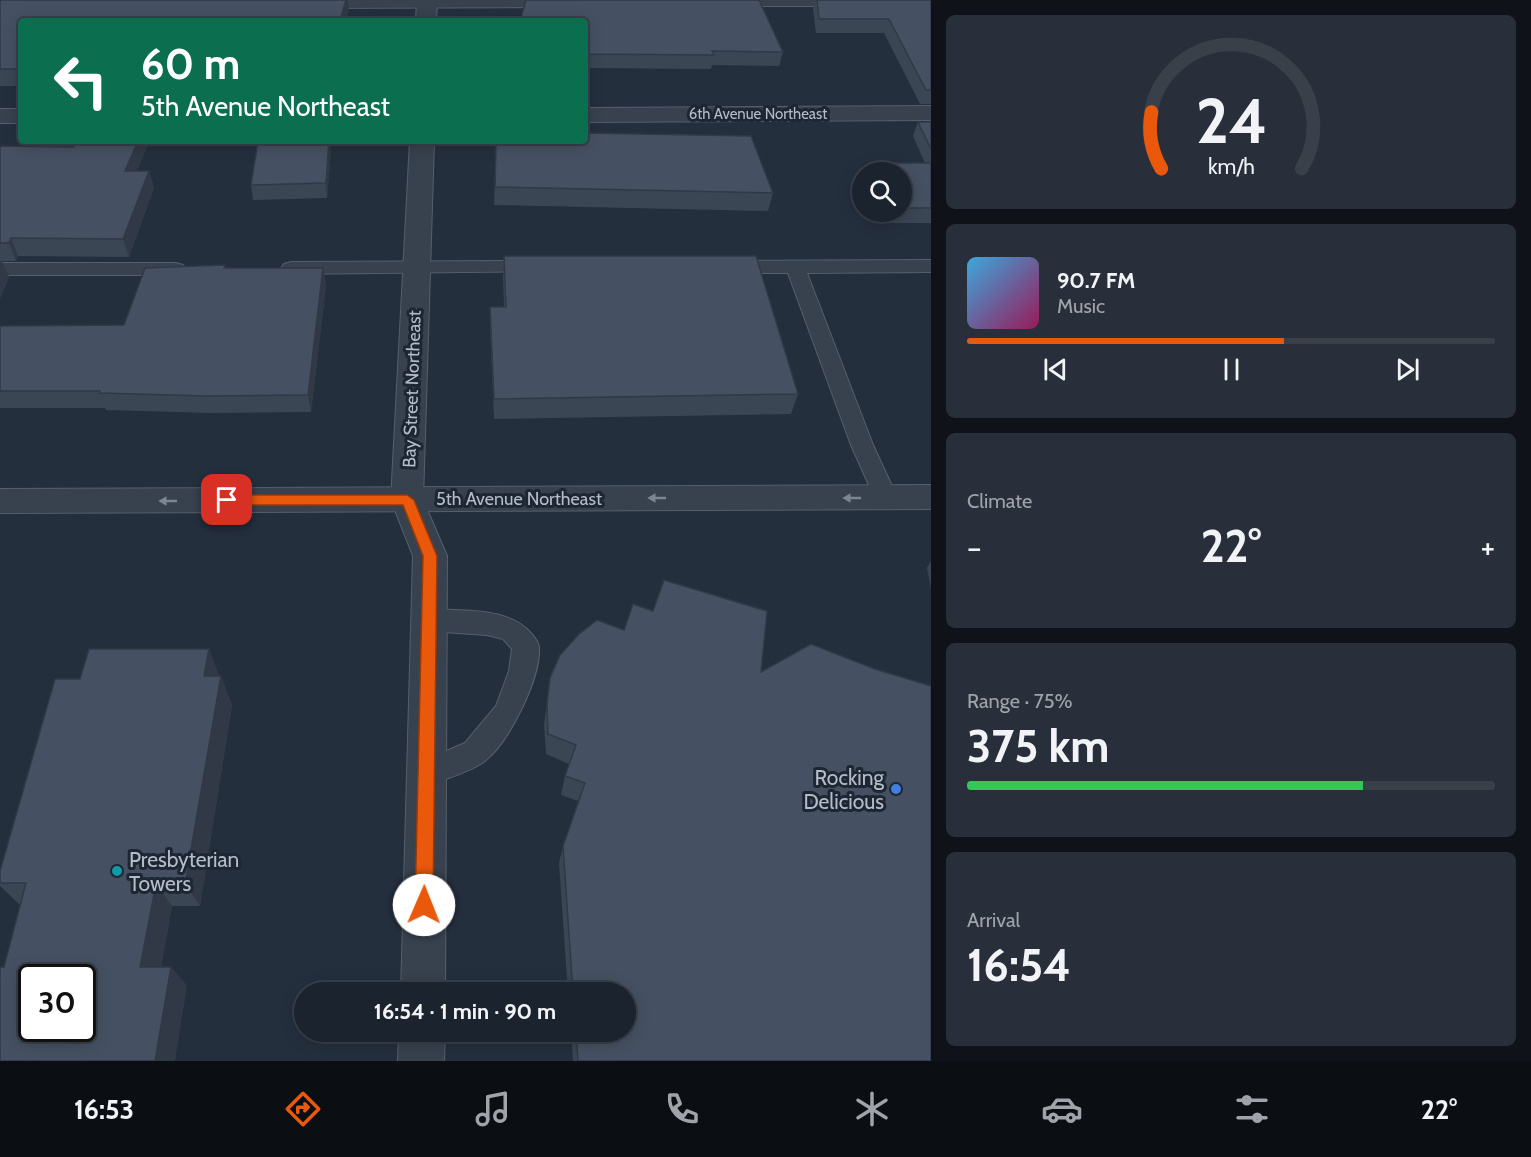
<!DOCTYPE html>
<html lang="en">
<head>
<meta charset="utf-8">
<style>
  body { margin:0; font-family:Cabin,sans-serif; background:#282f3a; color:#f1f3f6; height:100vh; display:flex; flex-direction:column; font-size:22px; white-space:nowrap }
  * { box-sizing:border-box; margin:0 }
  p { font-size:20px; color:#a0a4aa }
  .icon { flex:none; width:33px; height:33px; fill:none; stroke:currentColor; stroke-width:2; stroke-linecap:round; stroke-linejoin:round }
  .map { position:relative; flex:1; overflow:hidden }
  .sheet { display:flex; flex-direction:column; gap:15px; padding:15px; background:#0f1319; width:600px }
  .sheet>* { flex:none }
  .guide { position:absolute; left:18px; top:18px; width:570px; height:126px; border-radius:6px; box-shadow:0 3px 15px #0003,0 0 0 2px #39404a; background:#0b6e4f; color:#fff; overflow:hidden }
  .controls { position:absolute; left:852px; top:162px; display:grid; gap:12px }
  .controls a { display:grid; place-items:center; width:60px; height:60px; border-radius:50%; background:#1b232e; box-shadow:0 3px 15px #0003,0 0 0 2px #39404a; font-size:30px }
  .speed { position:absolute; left:18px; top:964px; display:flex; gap:12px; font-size:30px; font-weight:700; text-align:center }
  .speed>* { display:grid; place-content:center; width:78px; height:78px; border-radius:50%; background:#1b232e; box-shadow:0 3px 15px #0003,0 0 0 2px #39404a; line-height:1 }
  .speed .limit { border:3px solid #111; border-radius:9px; background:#fff; color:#111 }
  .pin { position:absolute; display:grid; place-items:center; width:51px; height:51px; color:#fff; margin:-26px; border-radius:12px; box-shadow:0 3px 9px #0006 }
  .me { position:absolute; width:66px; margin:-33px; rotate:1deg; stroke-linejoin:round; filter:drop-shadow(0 0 4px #0008) }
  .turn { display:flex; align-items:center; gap:21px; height:126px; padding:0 24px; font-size:27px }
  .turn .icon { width:78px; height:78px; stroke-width:2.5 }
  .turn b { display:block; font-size:42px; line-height:51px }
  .big { font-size:45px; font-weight:700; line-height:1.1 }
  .sheet .tile { flex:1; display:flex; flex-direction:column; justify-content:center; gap:9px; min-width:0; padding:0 21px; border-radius:9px; background:#282f3a }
  .sheet .dial { align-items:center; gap:0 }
  .dial svg { height:156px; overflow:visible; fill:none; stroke:#39404a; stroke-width:7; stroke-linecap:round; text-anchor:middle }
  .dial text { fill:#f1f3f6; stroke:none }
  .song { display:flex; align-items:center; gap:18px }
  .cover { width:72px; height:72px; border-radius:9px; background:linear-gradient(135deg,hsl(200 70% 55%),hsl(330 70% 35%)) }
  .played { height:6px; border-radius:3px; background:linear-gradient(90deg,#ea580c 60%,#39404a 60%) }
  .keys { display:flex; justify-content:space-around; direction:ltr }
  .heat { display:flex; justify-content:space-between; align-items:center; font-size:33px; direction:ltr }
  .charge { height:9px; border-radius:4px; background:linear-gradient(90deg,#34c759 75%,#39404a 0) }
  .trip { position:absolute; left:294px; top:982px; width:342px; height:60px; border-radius:30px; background:#1b232e; box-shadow:0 3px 15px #0003,0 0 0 2px #39404a; font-weight:700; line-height:60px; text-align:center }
  .dock { display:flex; height:96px; justify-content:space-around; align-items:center; background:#0b0e12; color:#a0a4aa }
  .dock .icon { width:42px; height:42px }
  .dock .on { color:#ea580c }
  .dock b { font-size:27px; color:#f1f3f6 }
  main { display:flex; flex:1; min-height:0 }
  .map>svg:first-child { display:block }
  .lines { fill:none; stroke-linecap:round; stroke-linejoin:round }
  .service-casing { stroke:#565f6c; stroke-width:2 }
  .minor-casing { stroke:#565f6c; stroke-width:2 }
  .tertiary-casing { stroke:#565f6c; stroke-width:2 }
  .service { fill:#38414e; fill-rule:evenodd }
  .minor { fill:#38414e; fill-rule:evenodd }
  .tertiary { fill:#38414e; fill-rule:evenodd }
  .wall { fill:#3b4654 }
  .shaded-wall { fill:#303945 }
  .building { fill:#455162; stroke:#303945; stroke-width:1.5; fill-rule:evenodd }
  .oneway { fill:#7c8592 }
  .route { fill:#ea580c; stroke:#983908; stroke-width:1.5 }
  .shop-dot { fill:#3f7fe0; stroke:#1d2633; stroke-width:2 }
  .culture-dot { fill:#0f9aa8; stroke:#1d2633; stroke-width:2 }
  .labels { text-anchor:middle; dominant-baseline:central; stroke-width:6; stroke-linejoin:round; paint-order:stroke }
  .far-street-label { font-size:15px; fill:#b4bcc9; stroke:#1d2633 }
  .street-label { font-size:18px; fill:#b4bcc9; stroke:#1d2633 }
  .near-poi-label { font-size:21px; fill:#b4bcc9; stroke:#1d2633; text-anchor:end }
</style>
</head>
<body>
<main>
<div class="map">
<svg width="931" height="1061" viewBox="0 0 931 1061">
  <rect width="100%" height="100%" fill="#242f3e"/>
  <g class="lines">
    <!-- service casing -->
    <g class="service-casing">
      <path id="service" d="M314,0h248l2,3 -7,4 -242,1 -7,-4z
        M723,0h131l1,2 -7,4h-119l-5,-1z
        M931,260v12l-124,1 66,172 24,52 -4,6 -8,3 -8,-3 -26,-58 -63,-172h-62l-7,-2 -3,-4 3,-4 7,-2z
        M536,261l7,2 3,4 -3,4 -252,3 -7,-2 -3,-4 3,-4 7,-2z
        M0,263h176l7,2 3,4 -3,4 -7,2h-176z
        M429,609c28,2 65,-1 90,14 7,4 19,16 20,24 2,31 -30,95 -54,114 -11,9 -44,20 -59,25l-10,-4 -4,-9 4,-9 49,-21 31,-37 13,-35 3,-22 -9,-10 -16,-4 -58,-4 -9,-3 -4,-8 4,-8z"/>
    </g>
    <!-- minor casing -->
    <g class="minor-casing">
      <path id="minor" d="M417,0h20l-1,21h-20z
        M931,106v14l-346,2v-14z
        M0,109h21v14h-21z
        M410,141h24l-11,359 24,56 -2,437h-44l12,-437 -22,-56z
        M399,1032h46l-1,29h-46z"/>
    </g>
    <!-- tertiary casing -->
    <g class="tertiary-casing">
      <path id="tertiary" d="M931,485v24l-931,4v-24z"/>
    </g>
    <!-- service -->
    <use href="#service" class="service"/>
    <!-- minor -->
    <use href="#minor" class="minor"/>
    <!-- tertiary -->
    <use href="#tertiary" class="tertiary"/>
  </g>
  <!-- wall -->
  <path class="wall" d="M0,0l349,9 -3,12h-325v65h-21z
    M816,0h115v104h-11l-36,-71h-68l-3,-24z
    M585,21l198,31 -4,14 -67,-1 -1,4 -126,-1z
    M931,119v104h-46l-5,-11h22v-40h-35l3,-9h55l-12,-27 5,-14h12z
    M77,141h72l-12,30h12l5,17 -25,69 -111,-1 -2,5h-14l7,16 -9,22v-153l74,1z
    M258,141h72l1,7 -4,50 -74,2 -2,-15z
    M496,141l277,52 -5,18 -274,-6z
    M504,256l294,138 -7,20 -297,5 -4,-91v-21h14l-1,-31z
    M226,268h97l3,17 -15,127 -100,1 -105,-3 -1,-2h-105v-82l124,-1z
    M931,561v27l-4,-20z
    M624,630l137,42 170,389h-358l-2,-29h55v-39h-58l-9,-130 4,-17 15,-45 -17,-6 4,-19 4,-12 -23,-10 -2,-29 6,-47z
    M209,649l10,27h2l11,29 -32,201h-28l-11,61h10l16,19 -183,-19 16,-62 -20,-19v-15l80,-192z"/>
  <!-- shaded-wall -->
  <path class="shaded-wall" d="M346,0h2l1,9 -3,12h-6z
    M138,141h11l-19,47 -5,-17z
    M329,141h1l1,7 -4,50 -1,-15z
    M149,171l5,17 -25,69 -6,-18z
    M11,238l7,18 -2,5 -7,-18z
    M1,260l8,17 -9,22v-36z
    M323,268l3,17 -15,127 -3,-17z
    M209,649l11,30 -16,-3z
    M221,676l11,29 -32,201 -15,-22z
    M156,884l16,22 -14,80 -18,-19z
    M171,967l16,19 -12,75h-20z"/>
  <!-- building -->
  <path class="building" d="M0,0h346l-6,21h-319v48h-21z
    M526,0h233l24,52 -71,-1 2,4 -129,-1v-33h-65z
    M817,0h114v90h-5l-37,-71h-70z
    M918,122h13v27z
    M585,133l166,3 22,57 -278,-6 1,-46h89z
    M77,141h61l-13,30h24l-26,68 -112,-1 -2,5h-9v-97l74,1z
    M258,141h71l-3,42 -75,2z
    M870,163h61v45h-29v-36h-28z
    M504,256h252l42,138 -304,5 -4,-92h16z
    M225,265l-1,3h99l-15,127 -101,1 -108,-3 1,-2h-100v-65l124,-1 21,-57z
    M664,580l103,31 -6,61 50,-28 64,25 56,17v375h-353l-2,-29h50v-39h-53l-10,-147 22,-63 -20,-7 11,-31 -28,-11 -1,-30 3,-26 10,-23 19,-21 18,-14 27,10 9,-26 20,7z
    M89,649h120l-5,27h17l-36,208h-29l-16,83h31l-16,94h-155v-94h4l22,-84h-26v-12l55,-192h25zM32,978h50v51h-50z"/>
  <!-- one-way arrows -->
  <defs><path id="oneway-solid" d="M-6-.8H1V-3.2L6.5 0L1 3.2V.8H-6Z" transform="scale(1.5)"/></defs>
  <g class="oneway">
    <use href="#oneway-solid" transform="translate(657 498) rotate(180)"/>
    <use href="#oneway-solid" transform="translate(852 498) rotate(180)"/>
    <use href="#oneway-solid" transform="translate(168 501) rotate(180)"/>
  </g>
  <!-- route -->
  <path class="route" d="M227,495h180l7,5 23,56 -4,349 -3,6 -6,3 -6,-3 -3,-6 8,-349 -20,-51h-176l-7,-5z"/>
  <!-- markers -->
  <circle class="shop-dot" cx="896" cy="789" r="6"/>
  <circle class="culture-dot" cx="117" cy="871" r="6"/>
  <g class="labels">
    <!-- far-street labels -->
    <g class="far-street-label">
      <text x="758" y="114">6th Avenue Northeast</text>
    </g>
    <!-- street labels -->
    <g class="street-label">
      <text transform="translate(412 389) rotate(-88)">Bay Street Northeast</text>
      <text x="519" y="499">5th Avenue Northeast</text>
    </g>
    <!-- near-poi labels -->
    <g class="near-poi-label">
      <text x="884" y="777">Rocking<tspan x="884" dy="24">Delicious</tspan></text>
      <text x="129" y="859" text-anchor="start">Presbyterian<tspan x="129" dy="24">Towers</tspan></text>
    </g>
  </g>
</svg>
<div class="controls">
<a><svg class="icon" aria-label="search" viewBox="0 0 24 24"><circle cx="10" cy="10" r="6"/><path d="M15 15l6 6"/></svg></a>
</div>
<div class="speed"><div class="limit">30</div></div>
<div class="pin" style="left:227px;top:500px;background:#d93025"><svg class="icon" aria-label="arrive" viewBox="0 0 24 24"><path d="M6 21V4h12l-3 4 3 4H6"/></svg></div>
<svg class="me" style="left:424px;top:905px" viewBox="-20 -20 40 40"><circle r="19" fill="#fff"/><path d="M0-13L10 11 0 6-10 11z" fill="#ea580c"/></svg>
<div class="trip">16:54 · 1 min · 90 m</div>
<div class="guide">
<div class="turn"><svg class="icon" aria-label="left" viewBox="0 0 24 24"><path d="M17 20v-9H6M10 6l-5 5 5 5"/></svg><div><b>60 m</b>5th Avenue Northeast</div></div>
</div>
</div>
<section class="sheet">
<div class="tile dial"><svg viewBox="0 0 100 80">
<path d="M14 69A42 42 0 1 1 86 69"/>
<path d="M14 69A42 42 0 0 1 9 40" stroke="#ea580c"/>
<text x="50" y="56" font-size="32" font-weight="700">24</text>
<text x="50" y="72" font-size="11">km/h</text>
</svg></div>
<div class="tile">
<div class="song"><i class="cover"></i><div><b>90.7 FM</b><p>Music</p></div></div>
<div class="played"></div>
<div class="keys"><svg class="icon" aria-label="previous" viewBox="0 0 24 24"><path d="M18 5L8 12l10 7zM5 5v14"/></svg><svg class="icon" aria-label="pause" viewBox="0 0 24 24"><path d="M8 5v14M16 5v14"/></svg><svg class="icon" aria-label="next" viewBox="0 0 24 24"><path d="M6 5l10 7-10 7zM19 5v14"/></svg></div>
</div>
<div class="tile"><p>Climate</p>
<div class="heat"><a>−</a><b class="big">22°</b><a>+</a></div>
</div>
<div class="tile"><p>Range · 75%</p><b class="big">375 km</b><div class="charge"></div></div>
<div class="tile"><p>Arrival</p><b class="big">16:54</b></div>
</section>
</main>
<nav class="dock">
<b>16:53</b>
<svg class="icon on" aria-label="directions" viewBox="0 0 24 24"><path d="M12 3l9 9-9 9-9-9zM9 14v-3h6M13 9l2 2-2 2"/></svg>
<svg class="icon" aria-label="music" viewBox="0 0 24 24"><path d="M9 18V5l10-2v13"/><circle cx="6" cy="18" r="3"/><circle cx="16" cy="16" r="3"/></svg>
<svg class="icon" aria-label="phone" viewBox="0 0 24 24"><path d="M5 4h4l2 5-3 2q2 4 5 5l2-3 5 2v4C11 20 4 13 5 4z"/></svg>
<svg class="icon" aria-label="climate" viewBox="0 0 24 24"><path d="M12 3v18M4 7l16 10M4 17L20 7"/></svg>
<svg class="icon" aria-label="car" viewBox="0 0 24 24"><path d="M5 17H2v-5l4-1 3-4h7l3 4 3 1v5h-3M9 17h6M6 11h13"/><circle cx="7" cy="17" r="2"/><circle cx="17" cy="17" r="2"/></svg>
<svg class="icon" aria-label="filters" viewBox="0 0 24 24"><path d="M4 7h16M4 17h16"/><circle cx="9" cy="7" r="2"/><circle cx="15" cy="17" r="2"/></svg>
<b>22°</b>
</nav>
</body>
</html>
